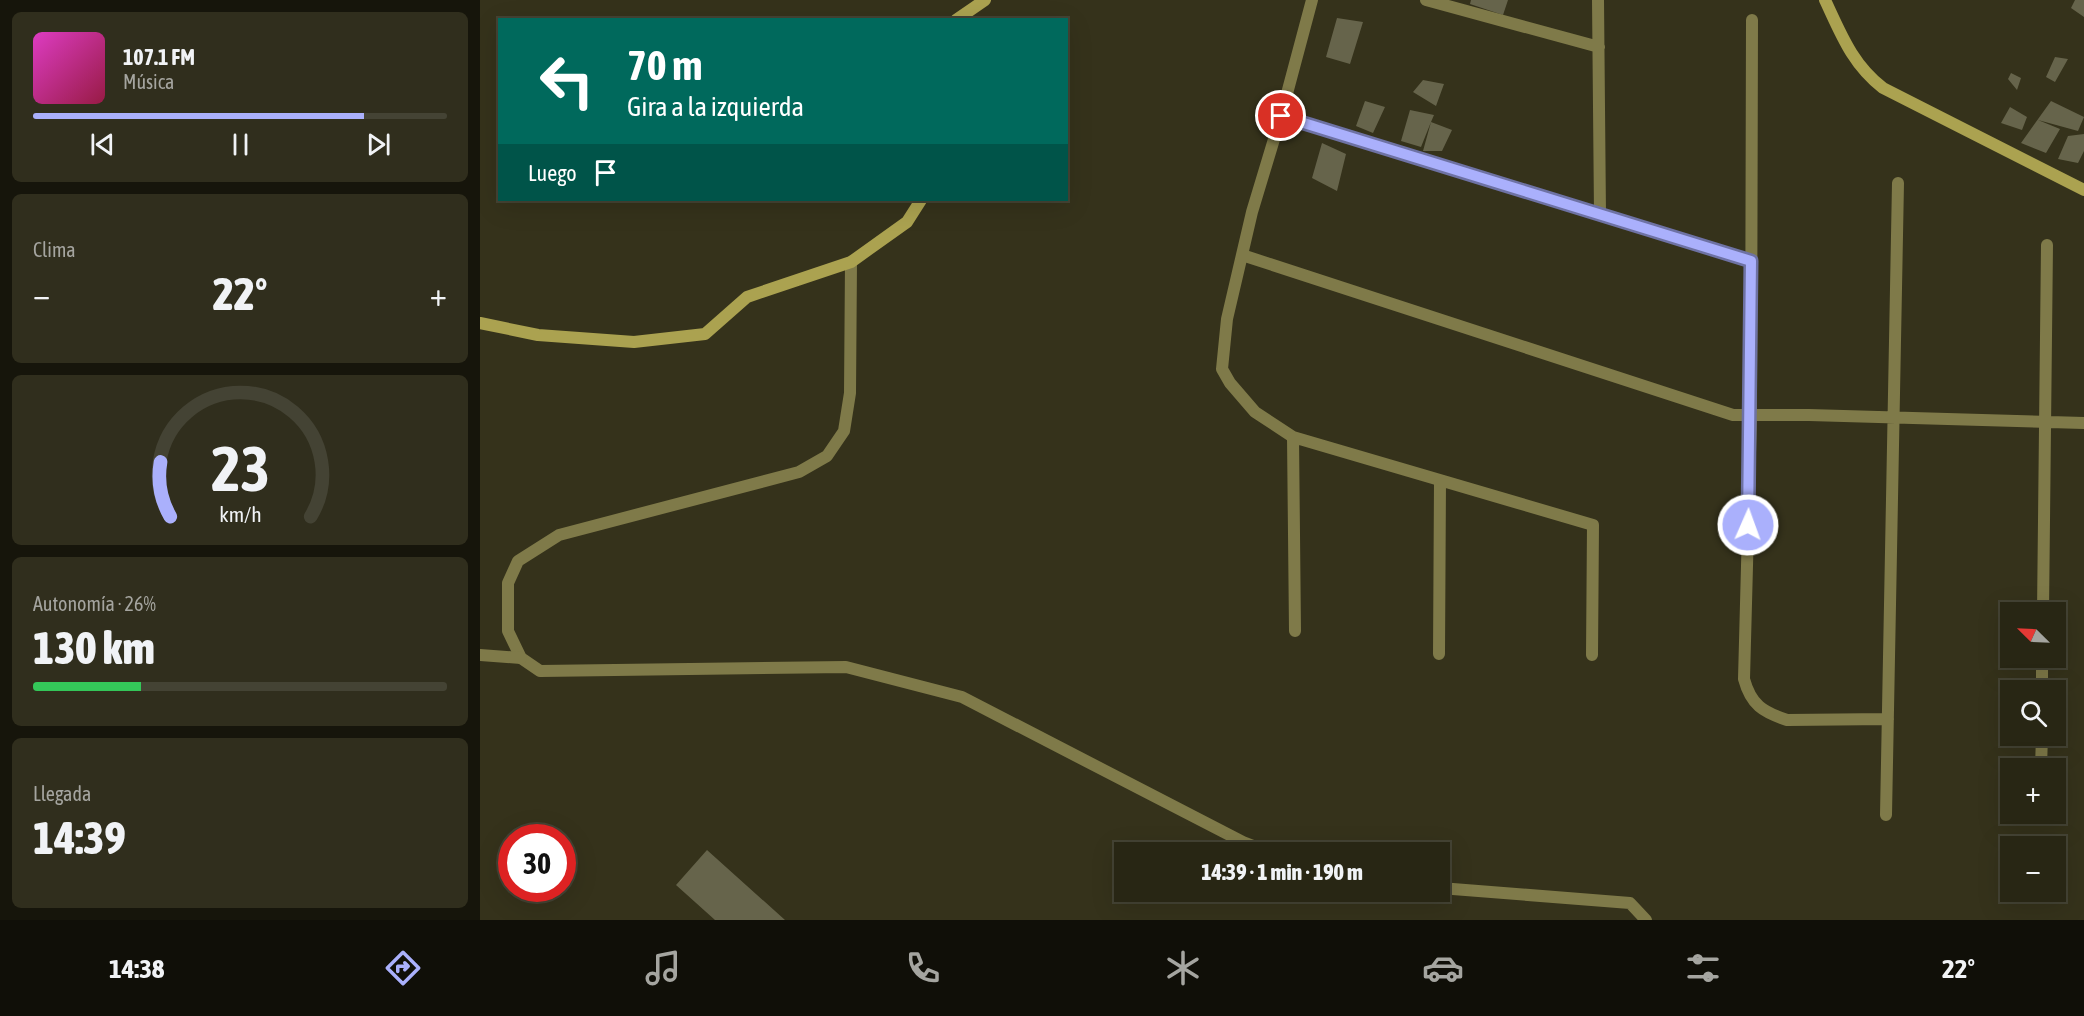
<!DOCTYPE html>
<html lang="es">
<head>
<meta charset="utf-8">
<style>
  body { margin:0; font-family:"Asap Condensed",sans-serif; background:#302e1d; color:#f1f3f6; height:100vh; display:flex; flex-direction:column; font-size:22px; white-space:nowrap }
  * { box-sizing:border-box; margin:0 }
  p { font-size:20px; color:#a5a5a0 }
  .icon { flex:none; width:33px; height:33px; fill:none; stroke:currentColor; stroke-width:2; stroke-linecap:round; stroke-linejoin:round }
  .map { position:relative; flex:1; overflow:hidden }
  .sheet { display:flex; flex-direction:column; gap:12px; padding:12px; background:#16150b; width:480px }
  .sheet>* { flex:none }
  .top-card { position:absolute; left:18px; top:18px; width:570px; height:183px; border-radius:0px; box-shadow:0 6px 24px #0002,0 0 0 2px #444334; background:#00695c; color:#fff; overflow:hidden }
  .needle { width:39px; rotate:294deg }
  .tools { position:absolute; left:1520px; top:602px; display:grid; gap:12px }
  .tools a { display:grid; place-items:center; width:66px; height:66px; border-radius:0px; background:#282614; box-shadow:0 6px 24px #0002,0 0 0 2px #444334; font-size:30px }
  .speed { position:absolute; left:18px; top:824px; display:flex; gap:12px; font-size:30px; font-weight:700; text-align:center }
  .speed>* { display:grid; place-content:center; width:78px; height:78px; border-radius:50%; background:#282614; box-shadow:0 6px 24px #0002,0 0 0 2px #444334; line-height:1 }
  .speed .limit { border:9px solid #d22; background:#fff; color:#111 }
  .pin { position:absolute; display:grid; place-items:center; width:51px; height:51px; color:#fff; margin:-26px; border:3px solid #fff; border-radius:50%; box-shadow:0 2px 6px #0007 }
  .me { position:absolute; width:66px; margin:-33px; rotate:2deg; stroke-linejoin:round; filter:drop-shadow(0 0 4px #0008) }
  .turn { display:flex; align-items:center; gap:21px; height:126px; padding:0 30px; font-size:27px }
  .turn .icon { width:78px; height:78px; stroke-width:2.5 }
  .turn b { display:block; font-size:42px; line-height:51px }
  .then { display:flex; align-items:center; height:57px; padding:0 30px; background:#0003; gap:12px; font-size:22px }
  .big { font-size:45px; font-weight:800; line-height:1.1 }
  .sheet .card { flex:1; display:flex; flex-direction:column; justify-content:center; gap:9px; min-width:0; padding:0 21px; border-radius:9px; background:#302e1d }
  .sheet .dial { align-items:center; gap:0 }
  .dial svg { height:156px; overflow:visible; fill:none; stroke:#444334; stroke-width:7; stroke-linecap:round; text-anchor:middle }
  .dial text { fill:#f1f3f6; stroke:none }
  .song { display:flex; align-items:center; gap:18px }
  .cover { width:72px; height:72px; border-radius:9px; background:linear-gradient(135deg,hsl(310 70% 55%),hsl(340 70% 35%)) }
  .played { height:6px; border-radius:3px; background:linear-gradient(90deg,#aab0fc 80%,#444334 80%) }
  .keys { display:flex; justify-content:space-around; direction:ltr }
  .heat { display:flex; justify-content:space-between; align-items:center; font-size:33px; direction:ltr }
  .charge { height:9px; border-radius:4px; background:linear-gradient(90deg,#34c759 26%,#444334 0) }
  .trip { position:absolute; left:634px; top:842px; width:336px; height:60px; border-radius:0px; background:#282614; box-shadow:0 6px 24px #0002,0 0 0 2px #444334; font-weight:800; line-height:60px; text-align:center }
  .menu { display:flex; height:96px; justify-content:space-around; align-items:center; background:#100f08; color:#a5a5a0 }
  .menu .icon { width:42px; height:42px }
  .menu .current { color:#aab0fc }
  .menu b { font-size:27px; color:#f1f3f6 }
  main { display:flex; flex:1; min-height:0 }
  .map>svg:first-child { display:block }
  .building { fill:#66644b }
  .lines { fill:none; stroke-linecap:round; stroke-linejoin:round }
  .service { stroke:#7f7a49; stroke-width:12 }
  .minor { stroke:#7f7a49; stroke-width:12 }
  .secondary { stroke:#aba250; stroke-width:12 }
  .route-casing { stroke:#6e72a4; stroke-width:15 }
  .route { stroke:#aab0fc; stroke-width:10 }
</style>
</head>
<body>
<main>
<section class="sheet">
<div class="card">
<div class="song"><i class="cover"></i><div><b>107.1 FM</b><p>Música</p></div></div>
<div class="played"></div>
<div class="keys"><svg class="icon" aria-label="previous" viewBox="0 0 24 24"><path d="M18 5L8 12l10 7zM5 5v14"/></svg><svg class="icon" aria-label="pause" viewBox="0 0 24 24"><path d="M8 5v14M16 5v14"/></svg><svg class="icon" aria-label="next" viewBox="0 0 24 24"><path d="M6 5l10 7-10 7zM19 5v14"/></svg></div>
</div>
<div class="card"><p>Clima</p>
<div class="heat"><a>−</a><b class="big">22°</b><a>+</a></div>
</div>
<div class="card dial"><svg viewBox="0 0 100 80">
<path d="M14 69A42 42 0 1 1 86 69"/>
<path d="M14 69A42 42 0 0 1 9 41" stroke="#aab0fc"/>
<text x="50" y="56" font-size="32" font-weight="700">23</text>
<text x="50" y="72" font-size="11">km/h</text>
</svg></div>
<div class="card"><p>Autonomía · 26%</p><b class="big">130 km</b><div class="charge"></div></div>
<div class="card"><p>Llegada</p><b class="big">14:39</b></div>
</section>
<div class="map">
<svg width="1604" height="920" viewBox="0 0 1604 920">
  <rect width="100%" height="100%" fill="#35321b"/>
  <!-- building -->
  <path class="building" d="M991,0h37l-5,15 -33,-11z
    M1595,0h9v17l-13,-9z
    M857,18l26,4 -13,42 -24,-7z
    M1575,57l13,2 -13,23 -9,-5z
    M1531,73l10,5 -4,12 -9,-11z
    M943,80l21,4 -8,22 -23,-14z
    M885,101l20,6 -12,26 -17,-7z
    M1571,101l33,16 -6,14 -40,-11 22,9 -14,24 -25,-10z
    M1530,107l17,10 -5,13 -21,-7z
    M930,110l24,5 -3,7 21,8 -10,21h-19l8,-29 -10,25 -20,-6z
    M1604,134v17l-6,12 -20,-4 10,-23z
    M842,143l24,11 -9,37 -25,-13z
    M227,850l78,70h-70l-39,-35z"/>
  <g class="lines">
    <!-- service -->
    <path class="service" d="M371,262l-1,131 -6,38 -17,25 -28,16 -240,63 -41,26 -10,22v48l13,27 19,13 306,-4 116,30 281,145 26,10
      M960,888l190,15 16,17"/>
    <!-- minor -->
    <path class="minor" d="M832,0l-31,116 -29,96 -25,107 -5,50 8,14 25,29 38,25 300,88 -1,130
      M946,0l173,47
      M1118,0l2,214
      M1272,20l-1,395 -7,264c7,26 19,33 43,41l101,-1
      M801,116l470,145
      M762,255l491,160h76l275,8
      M813,437l2,194
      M1563,612l4,-367
      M959,654l1,-173
      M0,655l41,3
      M1562,690v-33
      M1561,768l1,-33
      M1406,815l12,-632"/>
    <!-- secondary -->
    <path class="secondary" d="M1345,0c16,34 27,64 58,88l201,102
      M476,20l29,-20
      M0,323l58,12 96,7 71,-8 42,-37 104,-35 56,-40 14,-22"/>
  </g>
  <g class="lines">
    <!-- route casing -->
    <g class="route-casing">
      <path id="route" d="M801,116l470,145 -3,264"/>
    </g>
    <!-- route -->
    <use href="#route" class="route"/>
  </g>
</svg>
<div class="tools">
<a><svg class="needle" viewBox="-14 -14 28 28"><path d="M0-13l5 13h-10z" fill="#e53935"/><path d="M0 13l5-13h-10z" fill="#a5a5a0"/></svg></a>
<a><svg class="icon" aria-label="search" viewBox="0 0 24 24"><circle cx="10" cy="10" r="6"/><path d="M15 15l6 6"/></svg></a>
<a>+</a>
<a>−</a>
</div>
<div class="speed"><div class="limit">30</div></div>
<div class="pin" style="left:801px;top:116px;background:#d93025"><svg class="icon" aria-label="arrive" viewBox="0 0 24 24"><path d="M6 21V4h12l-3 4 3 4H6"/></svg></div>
<svg class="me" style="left:1268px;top:525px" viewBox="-20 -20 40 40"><circle r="17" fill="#aab0fc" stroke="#fff" stroke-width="3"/><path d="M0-11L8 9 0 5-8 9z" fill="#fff"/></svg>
<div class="trip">14:39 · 1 min · 190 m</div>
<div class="top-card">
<div class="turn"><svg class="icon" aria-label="left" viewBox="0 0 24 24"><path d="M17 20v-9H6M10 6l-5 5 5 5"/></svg><div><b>70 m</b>Gira a la izquierda</div></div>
<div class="then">Luego<svg class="icon" aria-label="arrive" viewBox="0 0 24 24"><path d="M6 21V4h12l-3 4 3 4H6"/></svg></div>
</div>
</div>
</main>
<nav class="menu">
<b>14:38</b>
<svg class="icon current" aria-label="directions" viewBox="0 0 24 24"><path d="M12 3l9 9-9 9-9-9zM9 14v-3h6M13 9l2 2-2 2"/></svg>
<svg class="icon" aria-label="music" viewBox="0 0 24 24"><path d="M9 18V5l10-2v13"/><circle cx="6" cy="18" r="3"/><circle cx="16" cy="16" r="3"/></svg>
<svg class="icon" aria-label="phone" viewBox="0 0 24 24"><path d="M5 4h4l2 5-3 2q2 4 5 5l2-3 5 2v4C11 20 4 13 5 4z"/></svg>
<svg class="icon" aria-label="climate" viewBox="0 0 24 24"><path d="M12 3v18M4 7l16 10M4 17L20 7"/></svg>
<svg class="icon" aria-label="car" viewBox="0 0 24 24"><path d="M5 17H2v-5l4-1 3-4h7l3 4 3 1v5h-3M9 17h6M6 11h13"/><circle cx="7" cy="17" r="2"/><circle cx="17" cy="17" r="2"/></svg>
<svg class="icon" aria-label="filters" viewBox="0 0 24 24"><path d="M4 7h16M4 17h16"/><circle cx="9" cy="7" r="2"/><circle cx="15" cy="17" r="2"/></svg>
<b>22°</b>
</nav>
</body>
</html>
